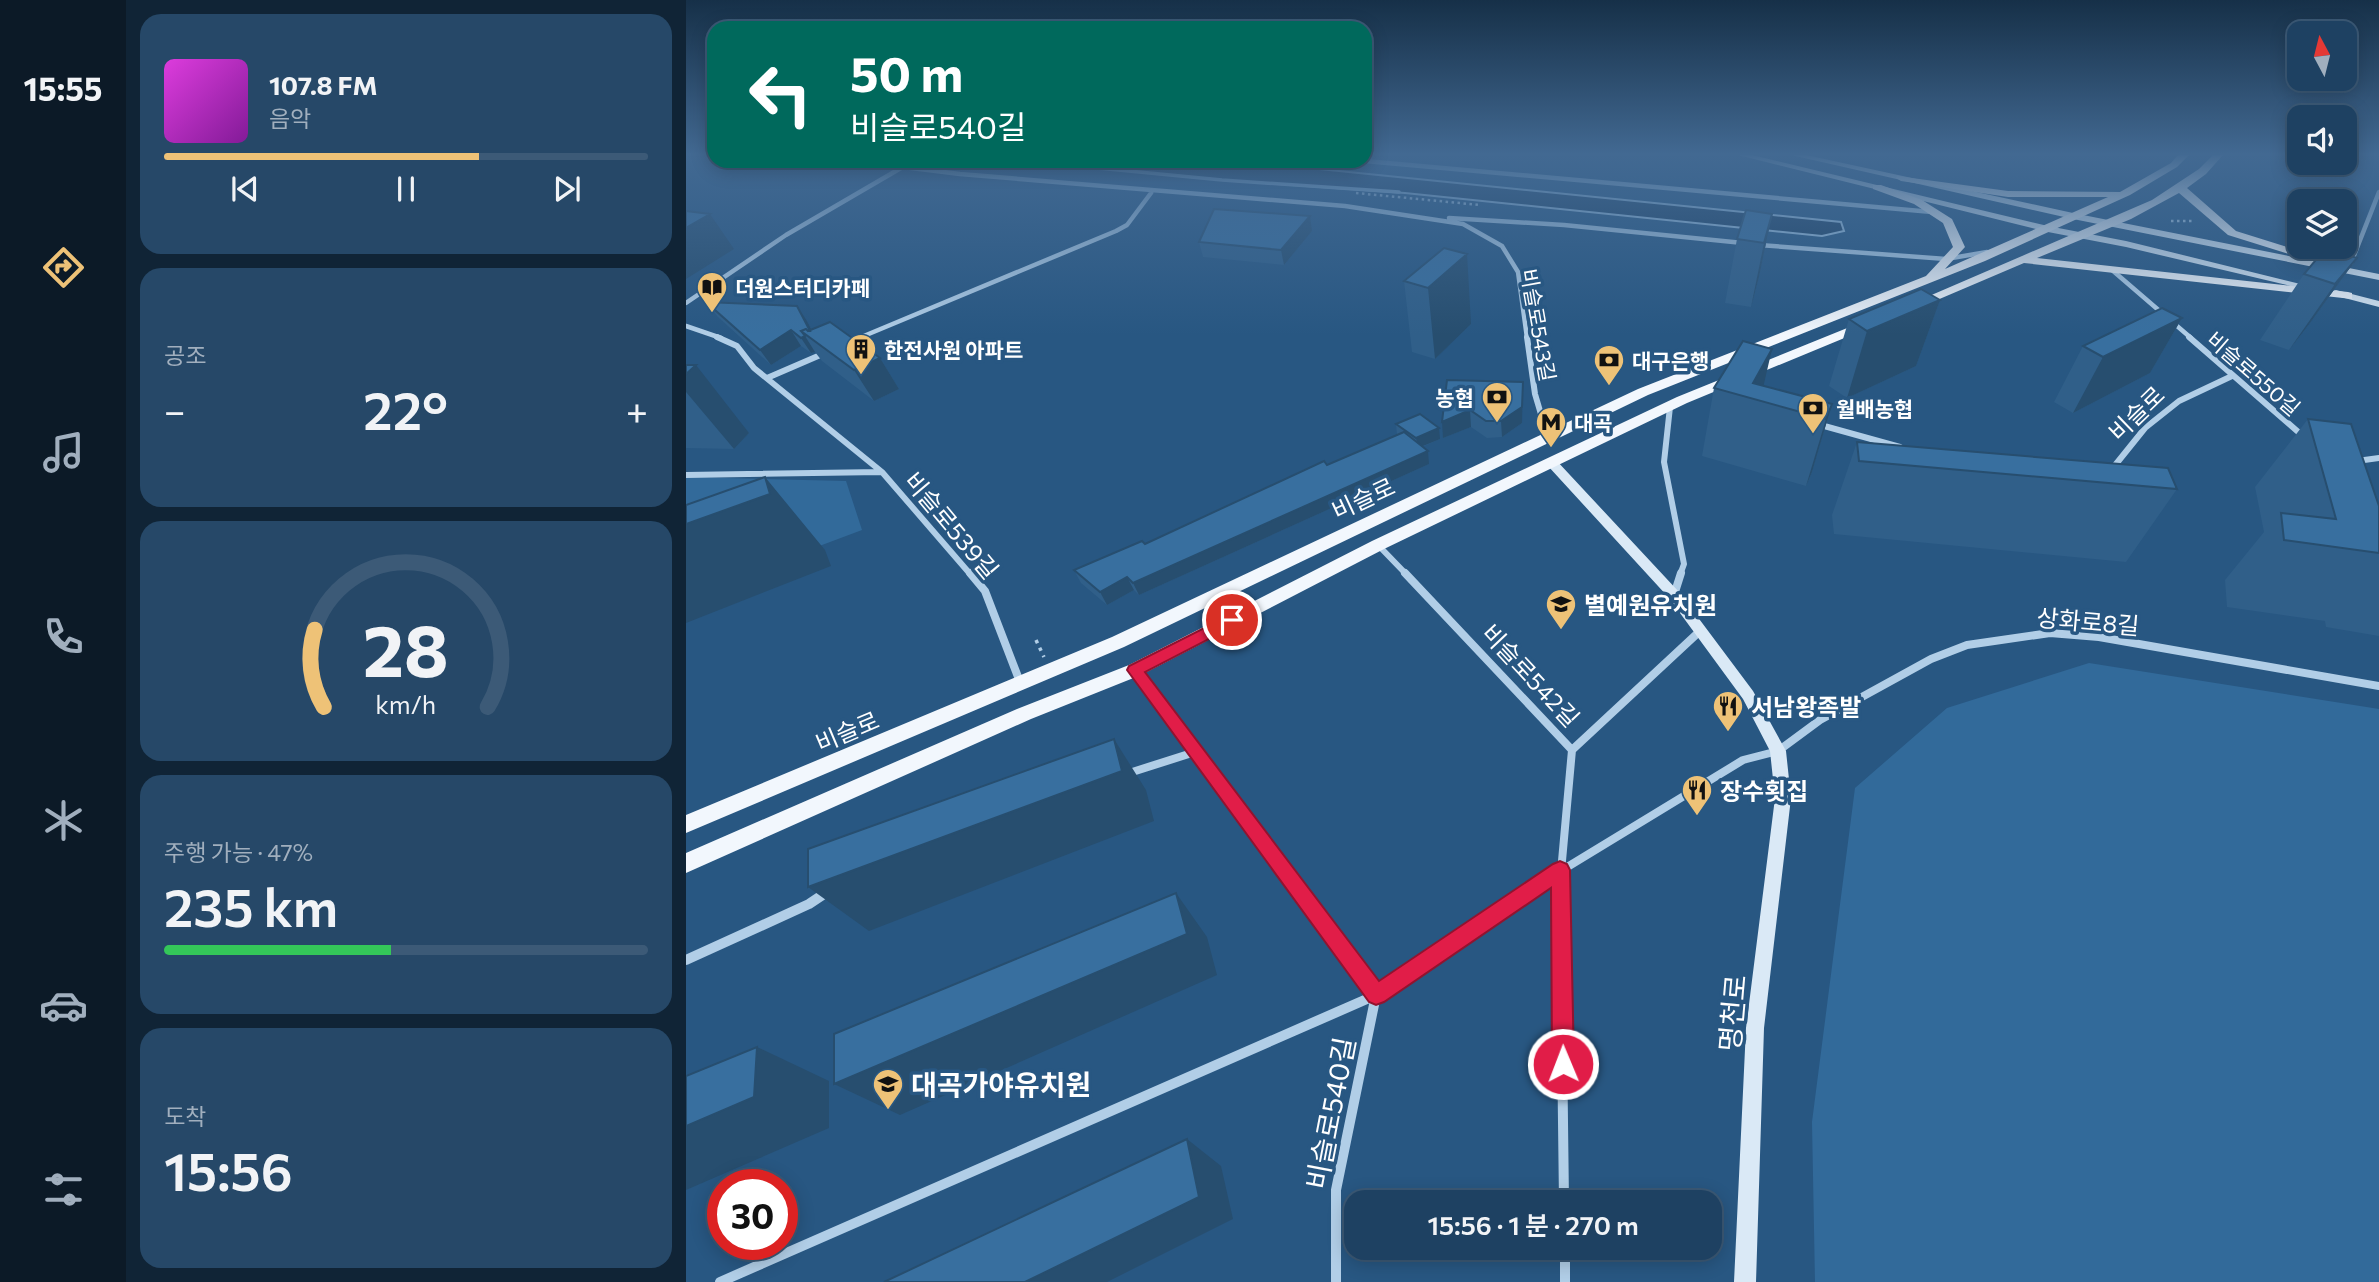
<!DOCTYPE html>
<html lang="ko">
<head>
<meta charset="utf-8">
<style>
  body { margin:0; font-family:Commissioner,"Noto Sans KR",sans-serif; background:#264868; color:#f1f3f6; height:100vh; display:flex; flex-direction:column; font-size:26px; white-space:nowrap }
  * { box-sizing:border-box; margin:0 }
  p { font-size:23px; color:#a1afbe }
  .icon { flex:none; width:38px; height:38px; fill:none; stroke:currentColor; stroke-width:2; stroke-linecap:round; stroke-linejoin:round }
  .map { position:relative; flex:1; overflow:hidden }
  .sheet { display:flex; flex-direction:column; gap:14px; padding:14px; background:#102436; width:560px }
  .sheet>* { flex:none }
  .banner { position:absolute; left:21px; top:21px; width:665px; height:147px; border-radius:21px; box-shadow:0 4px 18px #0003,0 0 0 2px #3c5a77; background:#00695c; color:#fff; overflow:hidden }
  .needle { width:46px; rotate:353deg }
  .buttons { position:absolute; left:1601px; top:21px; display:grid; gap:14px }
  .buttons a { display:grid; place-items:center; width:70px; height:70px; border-radius:14px; background:#1e4162; box-shadow:0 4px 18px #0003,0 0 0 2px #3c5a77; font-size:35px }
  .speed { position:absolute; left:21px; top:1169px; display:flex; gap:14px; font-size:35px; font-weight:700; text-align:center }
  .speed>* { display:grid; place-content:center; width:91px; height:91px; border-radius:50%; background:#1e4162; box-shadow:0 4px 18px #0003,0 0 0 2px #3c5a77; line-height:1 }
  .speed .limit { border:10px solid #d22; background:#fff; color:#111 }
  .pin { position:absolute; display:grid; place-items:center; width:60px; height:60px; color:#fff; margin:-30px; border:4px solid #fff; border-radius:50%; box-shadow:0 2px 7px #0007 }
  .me { position:absolute; width:77px; margin:-38px; rotate:359deg; stroke-linejoin:round; filter:drop-shadow(0 0 5px #0008) }
  .turn { display:flex; align-items:center; gap:24px; height:147px; padding:0 28px; font-size:32px }
  .turn .icon { width:91px; height:91px; stroke-width:2.5 }
  .turn b { display:block; font-size:49px; line-height:60px }
  .big { font-size:52px; font-weight:600; line-height:1.1 }
  .sheet .card { flex:1; display:flex; flex-direction:column; justify-content:center; gap:10px; min-width:0; padding:0 24px; border-radius:21px; background:#264868 }
  .sheet .dial { align-items:center; gap:0 }
  .dial svg { height:182px; overflow:visible; fill:none; stroke:#3c5a77; stroke-width:7; stroke-linecap:round; text-anchor:middle }
  .dial text { fill:#f1f3f6; stroke:none }
  .song { display:flex; align-items:center; gap:21px }
  .cover { width:84px; height:84px; border-radius:10px; background:linear-gradient(135deg,hsl(300 70% 55%),hsl(290 70% 35%)) }
  .played { height:7px; border-radius:4px; background:linear-gradient(90deg,#eec277 65%,#3c5a77 65%) }
  .keys { display:flex; justify-content:space-around; direction:ltr }
  .heat { display:flex; justify-content:space-between; align-items:center; font-size:38px; direction:ltr }
  .charge { height:10px; border-radius:5px; background:linear-gradient(90deg,#34c759 47%,#3c5a77 0) }
  .trip { position:absolute; left:658px; top:1190px; width:378px; height:70px; border-radius:21px; background:#1e4162; box-shadow:0 4px 18px #0003,0 0 0 2px #3c5a77; font-weight:600; line-height:70px; text-align:center }
  main { display:flex; flex:1; min-height:0 }
  .tabs { display:flex; flex-direction:column; width:126px; justify-content:space-around; align-items:center; background:#0c1a27; color:#a1afbe }
  .tabs .icon { width:49px; height:49px }
  .tabs .active { color:#eec277 }
  .tabs b { font-size:32px; color:#f1f3f6 }
  .map>svg:first-child { display:block }
  .green { fill:#326a9a }
  .water { fill:#1c4063; stroke:#a5c9e7; stroke-width:2 }
  .lines { fill:none; stroke-linecap:round; stroke-linejoin:round }
  .stream { stroke:#a5c9e7; stroke-width:3.5 }
  .path-far1 { stroke:#b1cee7; stroke-width:2.5; stroke-dasharray:2.5 3.5; stroke-linecap:butt }
  .path { stroke:#b1cee7; stroke-width:3.5; stroke-dasharray:3.5 5; stroke-linecap:butt }
  .street-far3 { stroke:#b1cee7; stroke-width:4.5 }
  .street-far2 { stroke:#b1cee7; stroke-width:6 }
  .street-far1 { stroke:#b1cee7; stroke-width:8 }
  .street { stroke:#b1cee7; stroke-width:10 }
  .secondary { fill:#dae9f6; fill-rule:evenodd }
  .primary { fill:#f2f7fd; fill-rule:evenodd }
  .wall { fill:#305f89 }
  .shaded-wall { fill:#274e6f }
  .building { fill:#386f9f; stroke:#274e6f; stroke-width:2 }
  .route { fill:#e11d48; stroke:#92132f; stroke-width:2 }
  .labels { text-anchor:middle; dominant-baseline:central; stroke-width:7; stroke-linejoin:round; paint-order:stroke }
  .far-poi-label { font-size:21px; font-weight:bold; fill:#fff; stroke:#285782; text-anchor:start }
  .far-street-label { font-size:21px; fill:#fff; stroke:#285782 }
  .street-label { font-size:24px; fill:#fff; stroke:#285782 }
  .poi-label { font-size:24px; font-weight:bold; fill:#fff; stroke:#285782; text-anchor:start }
  .near-street-label { font-size:28px; fill:#fff; stroke:#285782 }
  .near-poi-label { font-size:28px; font-weight:bold; fill:#fff; stroke:#285782; text-anchor:start }
</style>
</head>
<body>
<main>
<nav class="tabs">
<b>15:55</b>
<svg class="icon active" aria-label="directions" viewBox="0 0 24 24"><path d="M12 3l9 9-9 9-9-9zM9 14v-3h6M13 9l2 2-2 2"/></svg>
<svg class="icon" aria-label="music" viewBox="0 0 24 24"><path d="M9 18V5l10-2v13"/><circle cx="6" cy="18" r="3"/><circle cx="16" cy="16" r="3"/></svg>
<svg class="icon" aria-label="phone" viewBox="0 0 24 24"><path d="M5 4h4l2 5-3 2q2 4 5 5l2-3 5 2v4C11 20 4 13 5 4z"/></svg>
<svg class="icon" aria-label="climate" viewBox="0 0 24 24"><path d="M12 3v18M4 7l16 10M4 17L20 7"/></svg>
<svg class="icon" aria-label="car" viewBox="0 0 24 24"><path d="M5 17H2v-5l4-1 3-4h7l3 4 3 1v5h-3M9 17h6M6 11h13"/><circle cx="7" cy="17" r="2"/><circle cx="17" cy="17" r="2"/></svg>
<svg class="icon" aria-label="filters" viewBox="0 0 24 24"><path d="M4 7h16M4 17h16"/><circle cx="9" cy="7" r="2"/><circle cx="15" cy="17" r="2"/></svg>
</nav>
<section class="sheet">
<div class="card">
<div class="song"><i class="cover"></i><div><b>107.8 FM</b><p>음악</p></div></div>
<div class="played"></div>
<div class="keys"><svg class="icon" aria-label="previous" viewBox="0 0 24 24"><path d="M18 5L8 12l10 7zM5 5v14"/></svg><svg class="icon" aria-label="pause" viewBox="0 0 24 24"><path d="M8 5v14M16 5v14"/></svg><svg class="icon" aria-label="next" viewBox="0 0 24 24"><path d="M6 5l10 7-10 7zM19 5v14"/></svg></div>
</div>
<div class="card"><p>공조</p>
<div class="heat"><a>−</a><b class="big">22°</b><a>+</a></div>
</div>
<div class="card dial"><svg viewBox="0 0 100 80">
<path d="M14 69A42 42 0 1 1 86 69"/>
<path d="M14 69A42 42 0 0 1 10 35" stroke="#eec277"/>
<text x="50" y="56" font-size="32" font-weight="700">28</text>
<text x="50" y="72" font-size="11">km/h</text>
</svg></div>
<div class="card"><p>주행 가능 · 47%</p><b class="big">235 km</b><div class="charge"></div></div>
<div class="card"><p>도착</p><b class="big">15:56</b></div>
</section>
<div class="map">
<svg width="1693" height="1282" viewBox="0 0 1693 1282">
  <rect width="100%" height="100%" fill="#285782"/>
  <!-- green -->
  <path class="green" d="M0,477l160,4 16,49 -176,66z
    M1403,663l290,46v573h-564l-3,-160 43,-334 92,-80z"/>
  <!-- water -->
  <path class="water" d="M339,161h215l601,61 3,9 -22,5 -417,-43 -183,-13z"/>
  <g class="lines">
    <!-- stream -->
    <path class="stream" d="M339,161l197,19 177,12"/>
    <!-- path-far1 -->
    <path class="path-far1" d="M307,161l34,4
      M587,161l83,7
      M670,193l124,12
      M1485,221h23"/>
    <!-- path -->
    <path class="path" d="M350,640l8,17"/>
    <!-- street-far3 -->
    <path class="street-far3" d="M168,161l106,13 385,32 118,18 39,22 16,26 9,66
      M679,161l567,51
      M763,218l115,7 179,18
      M1073,245l187,14 41,-7
      M1665,263l28,-71
      M1426,270l79,68
      M0,303l100,-68 127,-74
      M0,326l35,12
      M173,338l257,-107 11,-6 24,-32"/>
    <!-- street-far2 -->
    <path class="street-far2" d="M31,337l20,9 17,22 128,104 89,103
      M841,337l8,57 13,44
      M1503,337l115,100
      M159,344l18,-7
      M81,378l58,-25
      M984,407l-6,55 20,102 -4,11
      M1131,424l83,23
      M1671,461l22,-3
      M1426,469l33,-41 34,-27 53,-25
      M0,475l195,-3
      M692,545l29,30"/>
    <!-- street-far1 -->
    <path class="street-far1" d="M284,573l15,18 35,91
      M719,573l167,177 -12,133
      M988,595l7,-22
      M449,670l158,213
      M886,750l128,-119
      M440,774l69,-22
      M855,883l202,-123 35,-9 42,-31 111,-61 36,-14 83,-12 49,4 280,49"/>
    <!-- street -->
    <path class="street" d="M606,881l84,114 -40,195v92
      M874,881l4,321
      M0,960l123,-56 18,-12
      M879,1248v34
      M34,1282l656,-287 168,-114"/>
    <!-- secondary -->
    <path class="secondary" d="M1052,155h14l296,71 78,15 195,48 -5,3 -190,-45 -78,-15z
      M1105,155h15l267,58 306,61v6l-306,-61z
      M1650,290l43,11v6l-46,-12v-4z
      M866,459l4,1 123,132 74,99 33,60 5,47 -27,230 -8,254h-22l12,-254 29,-230 -5,-47 -27,-52 -74,-101 -121,-132v-6z"/>
    <!-- primary -->
    <path class="primary" d="M1492,155h11l-12,12 -47,28 -145,66 -337,134 -524,252 -438,186v-18l426,-178 526,-248 288,-113 27,-29 -10,-24 -29,-19 -41,-15v-4h8l41,15 30,19 13,28 -20,22 163,-72h-100l-107,-16 -5,-3 1,-2 111,15 112,1 51,-29z
      M1527,155h10l-17,19 -19,14 49,43 106,33v4h-8l-106,-33 -49,-42 -48,26 -94,39 311,34 4,1v6l-328,-36 -108,46 -10,-3 246,-106 47,-31z
      M1181,320l4,1v6l-184,76 -303,146 -243,126 -110,44 -345,154v-20l331,-144 112,-44 243,-124 305,-144z"/>
  </g>
  <!-- wall -->
  <path class="wall" d="M1086,214l-13,63 -8,30 -26,-4 12,-64z
    M626,231l-28,34 -81,-8 -4,-15z
    M758,248l27,76 -36,35 -23,-7 -8,-71z
    M1671,258l-47,65 -21,27 -29,-10 44,-66z
    M1254,300l-24,66 -69,32 -18,-12 20,-67z
    M20,302l101,19 5,9 68,28 19,31 -25,12 -52,-40 -7,-9 -4,1 -10,-7 -30,19 -53,-48z
    M1496,318l-32,55 -77,40 -19,-11 29,-56z
    M0,365l63,68 -15,16 -48,-1z
    M761,380l75,43 -20,14 -15,1 -16,-11 -28,11z
    M1078,386l68,18 -20,68 -6,14 -104,-30 12,-68z
    M1622,419l71,87v130l-53,-9 -1,-6 -98,-14 -2,-27 39,-48 -9,-45z
    M710,424l44,15 -18,8 7,17 -290,131 -5,-5 -27,15 -26,-22 -7,-13 71,-26 252,-109z
    M1171,442l320,47 -51,73 -292,-28 -2,-19z"/>
  <!-- shaded-wall -->
  <path class="shaded-wall" d="M24,214l24,35 -48,30v-51z
    M1086,214l-13,63 -8,30 13,-64z
    M624,216l2,15 -28,34 -3,-15z
    M781,254l4,70 -36,35 -7,-71z
    M1671,258l-47,65 -21,27 46,-66z
    M1254,300l-24,66 -69,32 20,-67z
    M111,306l10,15 12,23 -12,-9z
    M1496,318l-32,55 -77,40 30,-56z
    M105,330l10,16 -30,19 -11,-15z
    M119,336l10,16 -4,1 -10,-15z
    M1086,349l-12,52 -7,-18z
    M194,358l19,31 -25,12 -20,-31z
    M10,365l53,68 -15,16 -48,-57v-18z
    M837,382l-1,41 -20,14 -1,-16z
    M1146,404l-20,68 -6,14 20,-67z
    M784,410l1,17 -28,11 -1,-16z
    M753,428l1,11 -22,9 -2,-10z
    M742,451l1,13 -290,131 -6,-12z
    M79,477l60,73 6,16 -145,57v-99z
    M441,577l7,13 -27,15 -7,-13z
    M428,739l32,51 8,31 -285,110 -61,-44z
    M490,893l31,44 10,38 -317,140 -66,-31z
    M71,1047l72,34v47l-143,62v-64z
    M501,1139l34,27 12,53 -126,63h-82z"/>
  <!-- building -->
  <path class="building" d="M528,209l96,7 -29,34 -82,-8z
    M1060,210l26,4 -8,29 -27,-4z
    M0,211l24,3 -24,14z
    M758,248l23,6 -39,34 -24,-7z
    M1640,248l31,10 -22,26 -31,-10z
    M1235,289l19,11 -73,31 -18,-12z
    M20,302l91,4 13,25h-2l-2,-2 -5,2 4,5 -4,2 -10,-8 -31,20z
    M1476,308l20,10 -79,39 -20,-11z
    M144,322l50,36 -26,12 -53,-39 5,-2 2,2z
    M1057,341l29,8 -19,34 79,21 -6,15 -112,-31z
    M0,365h10l-10,9z
    M761,380l76,2 -1,25 -21,14h-15l-16,-11 -28,12z
    M734,414l19,14 -23,10 -20,-14z
    M1622,419l43,5 28,82v47l-95,-13 -3,-27 55,6z
    M718,432l24,19 -295,132 -6,-6 -27,15 -26,-22 68,-29 3,3 179,-83 3,4z
    M1171,442l311,26 9,21 -318,-28z
    M79,477l5,17 -84,30v-19z
    M428,739l8,32 -314,116v-38z
    M490,893l11,41 -353,150v-50z
    M71,1047l-3,50 -68,29v-50z
    M501,1139l12,58 -174,85h-141z"/>
  <!-- sky -->
  <linearGradient id="sky" x2="0" y2="1"><stop stop-color="#163048"/><stop offset="0.46" stop-color="#426992"/><stop offset="1" stop-color="#426992" stop-opacity="0"/></linearGradient>
  <rect width="1693" height="335" fill="url(#sky)"/>
  <!-- route -->
  <path class="route" d="M546,614l8,6 -2,4 -93,48 234,309 174,-117 7,-3 7,3 3,6 4,194 -4,8 -7,3 -8,-3 -3,-8 -1,-176 -167,114 -8,3 -7,-3 -242,-332 2,-4z"/>
  <!-- icons -->
  <defs>
    <g id="library-pin" transform="scale(1.575)"><path d="M0 17L-7.5 6A9.5 9.5 0 1 1 7.5 6Z" fill="#eec277" stroke="#285782"/><path d="M-6-4Q-3-5.5-.7-3.5V5Q-3 3-6 4ZM6-4Q3-5.5 .7-3.5V5Q3 3 6 4Z" fill="#111"/></g>
    <g id="building-pin" transform="scale(1.575)"><path d="M0 17L-7.5 6A9.5 9.5 0 1 1 7.5 6Z" fill="#eec277" stroke="#285782"/><path d="M-4-6H4V6H1V3H-1V6H-4ZM-2.5-4.3h1.7v1.8h-1.7ZM.8-4.3h1.7v1.8H.8ZM-2.5-1h1.7V.8h-1.7ZM.8-1h1.7V.8H.8Z" fill="#111"/></g>
    <g id="bank-pin" transform="scale(1.575)"><path d="M0 17L-7.5 6A9.5 9.5 0 1 1 7.5 6Z" fill="#eec277" stroke="#285782"/><path d="M-6-4H6V4H-6ZM0-2.3a2.3 2.3 0 1 0 0 4.6a2.3 2.3 0 1 0 0-4.6Z" fill="#111"/></g>
    <g id="metro-pin" transform="scale(1.575)"><path d="M0 17L-7.5 6A9.5 9.5 0 1 1 7.5 6Z" fill="#eec277" stroke="#285782"/><path d="M-5.5 5V-5H-3L0 0L3-5H5.5V5H3V-.5L0 4L-3-.5V5Z" fill="#111"/></g>
    <g id="school-pin" transform="scale(1.575)"><path d="M0 17L-7.5 6A9.5 9.5 0 1 1 7.5 6Z" fill="#eec277" stroke="#285782"/><path d="M0-5L7-2L0 1L-7-2ZM-4 1L0 2.5L4 1V4Q0 6-4 4Z" fill="#111"/></g>
    <g id="restaurant-pin" transform="scale(1.575)"><path d="M0 17L-7.5 6A9.5 9.5 0 1 1 7.5 6Z" fill="#eec277" stroke="#285782"/><path d="M-5-6h1v4h1v-4h1v4h1v-4h1v5L-1.5 .5V6h-2V.5L-5-1ZM5-6V6H3V1.5H1.5Q1.5-4 5-6Z" fill="#111"/></g>
  </defs>
  <g fill-rule="evenodd">
    <use href="#library-pin" x="26" y="287"/>
    <use href="#building-pin" x="175" y="349"/>
    <use href="#bank-pin" x="923" y="360"/>
    <use href="#bank-pin" x="811" y="397"/>
    <use href="#bank-pin" x="1127" y="408"/>
    <use href="#metro-pin" x="865" y="422"/>
    <use href="#school-pin" x="875" y="604"/>
    <use href="#restaurant-pin" x="1042" y="706"/>
    <use href="#restaurant-pin" x="1011" y="790"/>
    <use href="#school-pin" x="202" y="1084"/>
  </g>
  <g class="labels">
    <!-- far-poi labels -->
    <g class="far-poi-label">
      <text x="49" y="287">더원스터디카페</text>
      <text x="198" y="349">한전사원 아파트</text>
      <text x="946" y="360">대구은행</text>
      <text x="788" y="397" text-anchor="end">농협</text>
      <text x="1150" y="408">월배농협</text>
      <text x="888" y="422">대곡</text>
    </g>
    <!-- far-street labels -->
    <g class="far-street-label">
      <text transform="translate(853 325) rotate(80)">비슬로543길</text>
      <text transform="translate(1568 373) rotate(41)">비슬로550길</text>
    </g>
    <!-- street labels -->
    <g class="street-label">
      <text transform="translate(1450 413) rotate(-44)">비슬로</text>
      <text transform="translate(677 498) rotate(-25)">비슬로</text>
      <text transform="translate(266 525) rotate(50)">비슬로539길</text>
      <text transform="translate(1402 621) rotate(5)">상화로8길</text>
      <text transform="translate(845 675) rotate(47)">비슬로542길</text>
      <text transform="translate(161 731) rotate(-23)">비슬로</text>
    </g>
    <!-- poi labels -->
    <g class="poi-label">
      <text x="898" y="604">별예원유치원</text>
      <text x="1065" y="706">서남왕족발</text>
      <text x="1034" y="790">장수횟집</text>
    </g>
    <!-- near-street labels -->
    <g class="near-street-label">
      <text transform="translate(1046 1013) rotate(-85)">명천로</text>
      <text transform="translate(644 1113) rotate(-79)">비슬로540길</text>
    </g>
    <!-- near-poi labels -->
    <g class="near-poi-label">
      <text x="225" y="1084">대곡가야유치원</text>
    </g>
  </g>
</svg>
<div class="buttons">
<a><svg class="needle" viewBox="-14 -14 28 28"><path d="M0-13l5 13h-10z" fill="#e53935"/><path d="M0 13l5-13h-10z" fill="#a1afbe"/></svg></a>
<a><svg class="icon" aria-label="sound" viewBox="0 0 24 24"><path d="M4 9h4l5-4v14l-5-4H4zM17 9q2 3 0 6"/></svg></a>
<a><svg class="icon" aria-label="layers" viewBox="0 0 24 24"><path d="M12 4l9 5-9 5-9-5zM3 14l9 5 9-5"/></svg></a>
</div>
<div class="speed"><div class="limit">30</div></div>
<div class="pin" style="left:546px;top:620px;background:#d93025"><svg class="icon" aria-label="arrive" viewBox="0 0 24 24"><path d="M6 21V4h12l-3 4 3 4H6"/></svg></div>
<svg class="me" style="left:877px;top:1064px" viewBox="-20 -20 40 40"><circle r="17" fill="#e11d48" stroke="#fff" stroke-width="3"/><path d="M0-11L8 9 0 5-8 9z" fill="#fff"/></svg>
<div class="trip">15:56 · 1 분 · 270 m</div>
<div class="banner">
<div class="turn"><svg class="icon" aria-label="left" viewBox="0 0 24 24"><path d="M17 20v-9H6M10 6l-5 5 5 5"/></svg><div><b>50 m</b>비슬로540길</div></div>
</div>
</div>
</main>
</body>
</html>
